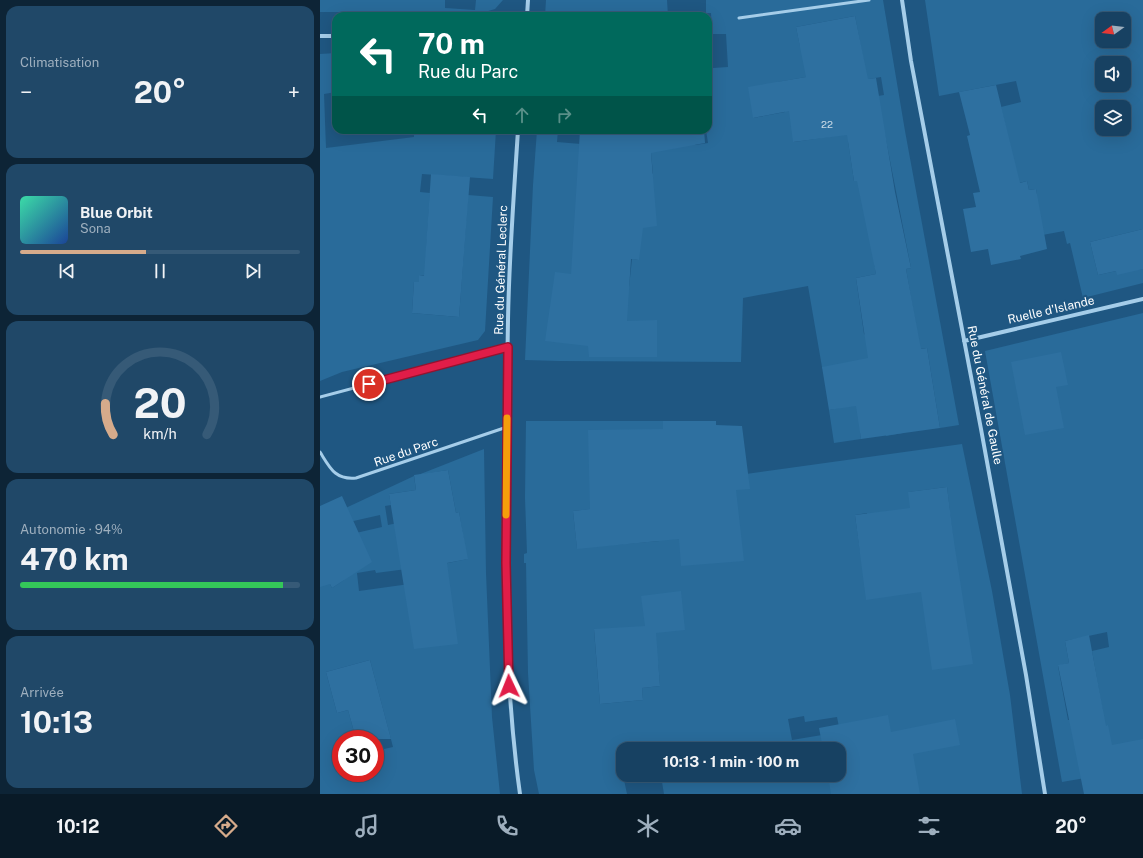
<!DOCTYPE html>
<html lang="fr">
<head>
<meta charset="utf-8">
<style>
  body { margin:0; font-family:"Public Sans",sans-serif; background:#204868; color:#f1f3f6; height:100vh; display:flex; flex-direction:column; font-size:15px; white-space:nowrap }
  * { box-sizing:border-box; margin:0 }
  p { font-size:13px; color:#9eafbe }
  .icon { flex:none; width:22px; height:22px; fill:none; stroke:currentColor; stroke-width:2; stroke-linecap:round; stroke-linejoin:round }
  .map { position:relative; flex:1; overflow:hidden }
  .panel { display:flex; flex-direction:column; gap:6px; padding:6px; background:#0d2436; width:320px }
  .panel>* { flex:none }
  .guide { position:absolute; left:12px; top:12px; width:380px; height:122px; border-radius:12px; box-shadow:0 4px 16px #0002,0 0 0 1px #365a77; background:#00695c; color:#fff; overflow:hidden }
  .needle { width:26px; rotate:255deg }
  .tools { position:absolute; left:775px; top:12px; display:grid; gap:8px }
  .tools a { display:grid; place-items:center; width:36px; height:36px; border-radius:8px; background:#174162; box-shadow:0 4px 16px #0002,0 0 0 1px #365a77; font-size:20px }
  .speed { position:absolute; left:12px; top:730px; display:flex; gap:8px; font-size:20px; font-weight:700; text-align:center }
  .speed>* { display:grid; place-content:center; width:52px; height:52px; border-radius:50%; background:#174162; box-shadow:0 4px 16px #0002,0 0 0 1px #365a77; line-height:1 }
  .speed .limit { border:6px solid #d22; background:#fff; color:#111 }
  .pin { position:absolute; display:grid; place-items:center; width:34px; height:34px; color:#fff; margin:-17px; border:2px solid #fff; border-radius:50%; box-shadow:0 1px 4px #0007 }
  .me { position:absolute; width:44px; margin:-22px; rotate:358deg; stroke-linejoin:round; filter:drop-shadow(0 0 3px #0008) }
  .turn { display:flex; align-items:center; gap:14px; height:84px; padding:0 20px; font-size:18px }
  .turn .icon { width:52px; height:52px; stroke-width:2.5 }
  .turn b { display:block; font-size:28px; line-height:34px }
  .lanes { display:flex; align-items:center; height:38px; padding:0 20px; background:#0003; justify-content:center; gap:20px; direction:ltr }
  .lanes .off { opacity:.35 }
  .big { font-size:30px; font-weight:700; line-height:1.1 }
  .panel .widget { flex:1; display:flex; flex-direction:column; justify-content:center; gap:6px; min-width:0; padding:0 14px; border-radius:12px; background:#204868 }
  .panel .dial { align-items:center; gap:0 }
  .dial svg { height:104px; overflow:visible; fill:none; stroke:#365a77; stroke-width:7; stroke-linecap:round; text-anchor:middle }
  .dial text { fill:#f1f3f6; stroke:none }
  .song { display:flex; align-items:center; gap:12px }
  .cover { width:48px; height:48px; border-radius:6px; background:linear-gradient(135deg,hsl(160 70% 55%),hsl(220 70% 35%)) }
  .played { height:4px; border-radius:2px; background:linear-gradient(90deg,#d6ab8b 45%,#365a77 45%) }
  .keys { display:flex; justify-content:space-around; direction:ltr }
  .heat { display:flex; justify-content:space-between; align-items:center; font-size:22px; direction:ltr }
  .charge { height:6px; border-radius:3px; background:linear-gradient(90deg,#34c759 94%,#365a77 0) }
  .trip { position:absolute; left:296px; top:742px; width:230px; height:40px; border-radius:12px; background:#174162; box-shadow:0 4px 16px #0002,0 0 0 1px #365a77; font-weight:700; line-height:40px; text-align:center }
  .tab-bar { display:flex; height:64px; justify-content:space-around; align-items:center; background:#091a27; color:#9eafbe }
  .tab-bar .icon { width:28px; height:28px }
  .tab-bar .current { color:#d6ab8b }
  .tab-bar b { font-size:18px; color:#f1f3f6 }
  main { display:flex; flex:1; min-height:0 }
  .map>svg:first-child { display:block }
  .green { fill:#296b9a; fill-rule:evenodd }
  .building { fill:#2e70a0 }
  .lines { fill:none; stroke-linecap:round; stroke-linejoin:round }
  .service { stroke:#a5cde9; stroke-width:3 }
  .minor { stroke:#a5cde9; stroke-width:4 }
  .route-casing { stroke:#92132f; stroke-width:10 }
  .route { stroke:#e11d48; stroke-width:7 }
  .slow { stroke:#f59e0b; stroke-width:7 }
  .labels { text-anchor:middle; dominant-baseline:central; stroke-width:4; stroke-linejoin:round; paint-order:stroke }
  .number-label { font-size:10px; fill:#cbdbe7 }
  .street-label { font-size:12px; fill:#fff; stroke:#1f5782 }
</style>
</head>
<body>
<main>
<section class="panel">
<div class="widget"><p>Climatisation</p>
<div class="heat"><a>−</a><b class="big">20°</b><a>+</a></div>
</div>
<div class="widget">
<div class="song"><i class="cover"></i><div><b>Blue Orbit</b><p>Sona</p></div></div>
<div class="played"></div>
<div class="keys"><svg class="icon" aria-label="previous" viewBox="0 0 24 24"><path d="M18 5L8 12l10 7zM5 5v14"/></svg><svg class="icon" aria-label="pause" viewBox="0 0 24 24"><path d="M8 5v14M16 5v14"/></svg><svg class="icon" aria-label="next" viewBox="0 0 24 24"><path d="M6 5l10 7-10 7zM19 5v14"/></svg></div>
</div>
<div class="widget dial"><svg viewBox="0 0 100 80">
<path d="M14 69A42 42 0 1 1 86 69"/>
<path d="M14 69A42 42 0 0 1 8 45" stroke="#d6ab8b"/>
<text x="50" y="56" font-size="32" font-weight="700">20</text>
<text x="50" y="72" font-size="11">km/h</text>
</svg></div>
<div class="widget"><p>Autonomie · 94%</p><b class="big">470 km</b><div class="charge"></div></div>
<div class="widget"><p>Arrivée</p><b class="big">10:13</b></div>
</section>
<div class="map">
<svg width="823" height="794" viewBox="0 0 823 794">
  <rect width="100%" height="100%" fill="#1f5782"/>
  <!-- green -->
  <path class="green" d="M0,0h125v8l30,2 1,-10h27l-8,9 -10,3h-165z
    M226,0h121l1,16h5h-128z
    M386,0h177l22,131 54,294 -19,3 -13,-80 -7,1 -14,-80 5,-1 -26,-133 -37,6 6,40 8,-1 14,94 -20,4 8,56 5,4 28,53 6,42 -17,3 -1,-9 -25,3 1,9 -27,4 -5,-33 10,-2 -17,-41 -14,-81 -65,12 -2,64 -182,-1 -34,-1 8,-175 4,-55h21l-1,12 24,2 72,30 -4,-42 11,-2h33l2,15 13,-2 -2,-13h2v-59l5,-1v-2l15,-1 -2,-33h-14l-1,-21h-5zM535,16l9,47 -64,-17 -4,-19zM486,77l3,12 72,-12 3,18 -24,4 -36,12 4,26 -34,5 -5,-37 -7,-11 3,18 -32,6 25,-36zM308,235l11,25 -7,-1 -3,28z
    M605,0h218v229l-53,13 8,33 18,-4 27,-2v14l-60,15 -13,-55 -3,1 -3,-13 -43,8 16,-44 -1,-6 -7,1 -2,-9 -8,2 -18,-76 20,-5 -5,-21 -77,15zM782,19h22v22h-22zM782,63h22v22h-22zM782,107h22v22h-22z
    M16,53v39l-12,2 2,54 88,-11v-7h82l-3,49 -71,-5 -2,18 10,1 -4,59v24l-7,-1v7h-5l-2,31 47,4 9,-122 25,2 -8,134 -7,9 -136,32 -22,9v-327z
    M823,313v455l-81,14 -77,-431zM787,632l2,15 -17,4 11,62 -35,7 -10,-54 11,-3 -4,-22z
    M206,421h137l83,53 216,-30 30,147 18,104 12,99h-358l-2,-12 25,-4 -1,-3h153v-26h-216v26l4,19h-88l-5,-24 -6,-97 -2,-110h-2v-9l3,-1 -2,-55zM627,487l6,52 -44,-47zM293,507l46,34 -82,7 -4,-37zM547,513l5,37 -12,1 -5,-36zM299,628l39,35 2,23 -18,2 1,12 -43,4 -6,-74zM484,716l1,6 32,-5 3,15 -48,8 -4,-21z
    M164,449l2,124 6,144 8,77h-180v-213l10,3 2,4 12,-8 -24,-60 94,-44 2,14 -27,4 2,11 -6,1 3,19 30,-6 -4,49 -38,5 -1,-3 -18,3 2,18 72,-10 -2,-14 38,-8 -8,-47 -3,1 -8,-43 -30,5zM60,515l2,12 -52,12 -3,-12zM50,660l23,87 -18,4v22h-34v-34h15l-8,-29 -11,3 -11,-41z"/>
  <!-- building -->
  <path class="building" d="M535,16l13,63 8,-1 19,114 16,76 -5,1 15,80 6,-1 13,80 -79,11 -5,-33 -27,4 -7,-43 46,-9 -12,-80 20,-4 -19,-93h-3l-7,-46 -54,7 -4,-31 -36,7 -5,-31 58,-10 -10,-50z
    M676,85l24,98 7,-2 2,9 7,-1 11,60 -27,7 1,3 -30,6 -3,-16 -17,3 -8,-43 13,-2 -3,-14 7,-1 -13,-56 3,-1 -11,-43z
    M260,130h124l1,13 -54,10 6,73 -14,2 -4,32 -8,-1 -4,62 30,-1v37h-68l-1,-11 -43,-5 10,-69 16,2z
    M111,174l39,3 -11,140 -47,-4 2,-31h5v-7l5,1z
    M823,229v40l-26,6 -1,-4 -18,4 -8,-33z
    M741,352l7,33 -12,2 8,41 -39,7 -14,-73z
    M343,421h53v4l26,1 8,63 -14,1 8,71 -63,5 -2,-27 -102,10 -4,-38 17,-2 -2,-79 75,-1z
    M128,470l8,43 3,-1 9,47 -21,4 11,81 -44,5 -25,-155 27,-4 -2,-15z
    M627,487l7,55 19,122 -41,6 -11,-78 -55,8 -11,-85 55,-7 -2,-16z
    M22,496l30,66 -40,26 -2,-4 -10,3v-81z
    M361,591l4,39 -29,3 4,53 -18,2 1,12 -43,4 -6,-75 51,-3 -4,-30z
    M769,635l17,91 2,-1 4,20 31,-6v55h-59l-26,-129 11,-2 -4,-22z
    M50,660l21,79h-35l-8,-29 -11,3 -11,-41z
    M568,715l3,17 64,-13 5,26 -47,9 7,40h-89l-3,-19h11v-26h-16l-4,-21z"/>
  <g class="lines">
    <!-- service -->
    <path class="service" d="M419,18l130,-18
      M0,397l188,-50
      M0,452c10,16 15,28 36,26l151,-51"/>
    <!-- minor -->
    <path class="minor" d="M582,0l9,61 70,368 45,246 19,119
      M207,16l1,-16
      M0,36h16
      M198,130c-4,63 -9,127 -10,190 -1,51 -1,103 -1,154 -2,107 -2,214 13,320
      M644,341l179,-42"/>
  </g>
  <g class="lines">
    <!-- route casing -->
    <g class="route-casing">
      <path id="route" d="M49,384l139,-37 -2,216 3,123"/>
    </g>
    <!-- route -->
    <use href="#route" class="route"/>
    <!-- slow -->
    <path class="slow" d="M186,515l1,-97"/>
  </g>
  <g class="labels">
    <!-- number labels -->
    <g class="number-label">
      <text x="507" y="124">22</text>
    </g>
    <!-- street labels -->
    <g class="street-label">
      <text transform="translate(181 270) rotate(-88)">Rue du Général Leclerc</text>
      <text transform="translate(731 310) rotate(-13)">Ruelle d'Islande</text>
      <text transform="translate(665 395) rotate(79)">Rue du Général de Gaulle</text>
      <text transform="translate(86 452) rotate(-19)">Rue du Parc</text>
    </g>
  </g>
</svg>
<div class="tools">
<a><svg class="needle" viewBox="-14 -14 28 28"><path d="M0-13l5 13h-10z" fill="#e53935"/><path d="M0 13l5-13h-10z" fill="#9eafbe"/></svg></a>
<a><svg class="icon" aria-label="sound" viewBox="0 0 24 24"><path d="M4 9h4l5-4v14l-5-4H4zM17 9q2 3 0 6"/></svg></a>
<a><svg class="icon" aria-label="layers" viewBox="0 0 24 24"><path d="M12 4l9 5-9 5-9-5zM3 14l9 5 9-5"/></svg></a>
</div>
<div class="speed"><div class="limit">30</div></div>
<div class="pin" style="left:49px;top:384px;background:#d93025"><svg class="icon" aria-label="arrive" viewBox="0 0 24 24"><path d="M6 21V4h12l-3 4 3 4H6"/></svg></div>
<svg class="me" style="left:189px;top:686px" viewBox="-20 -20 40 40"><path d="M0-17L14 15 0 8-14 15z" fill="#e11d48" stroke="#fff" stroke-width="4"/></svg>
<div class="trip">10:13 · 1 min · 100 m</div>
<div class="guide">
<div class="turn"><svg class="icon" aria-label="left" viewBox="0 0 24 24"><path d="M17 20v-9H6M10 6l-5 5 5 5"/></svg><div><b>70 m</b>Rue du Parc</div></div>
<div class="lanes"><svg class="icon" aria-label="left" viewBox="0 0 24 24"><path d="M17 20v-9H6M10 6l-5 5 5 5"/></svg><svg class="icon off" aria-label="ahead" viewBox="0 0 24 24"><path d="M12 20V5M6 11l6-6 6 6"/></svg><svg class="icon off" aria-label="right" viewBox="0 0 24 24"><path d="M7 20v-9h11M14 6l5 5-5 5"/></svg></div>
</div>
</div>
</main>
<nav class="tab-bar">
<b>10:12</b>
<svg class="icon current" aria-label="directions" viewBox="0 0 24 24"><path d="M12 3l9 9-9 9-9-9zM9 14v-3h6M13 9l2 2-2 2"/></svg>
<svg class="icon" aria-label="music" viewBox="0 0 24 24"><path d="M9 18V5l10-2v13"/><circle cx="6" cy="18" r="3"/><circle cx="16" cy="16" r="3"/></svg>
<svg class="icon" aria-label="phone" viewBox="0 0 24 24"><path d="M5 4h4l2 5-3 2q2 4 5 5l2-3 5 2v4C11 20 4 13 5 4z"/></svg>
<svg class="icon" aria-label="climate" viewBox="0 0 24 24"><path d="M12 3v18M4 7l16 10M4 17L20 7"/></svg>
<svg class="icon" aria-label="car" viewBox="0 0 24 24"><path d="M5 17H2v-5l4-1 3-4h7l3 4 3 1v5h-3M9 17h6M6 11h13"/><circle cx="7" cy="17" r="2"/><circle cx="17" cy="17" r="2"/></svg>
<svg class="icon" aria-label="filters" viewBox="0 0 24 24"><path d="M4 7h16M4 17h16"/><circle cx="9" cy="7" r="2"/><circle cx="15" cy="17" r="2"/></svg>
<b>20°</b>
</nav>
</body>
</html>
